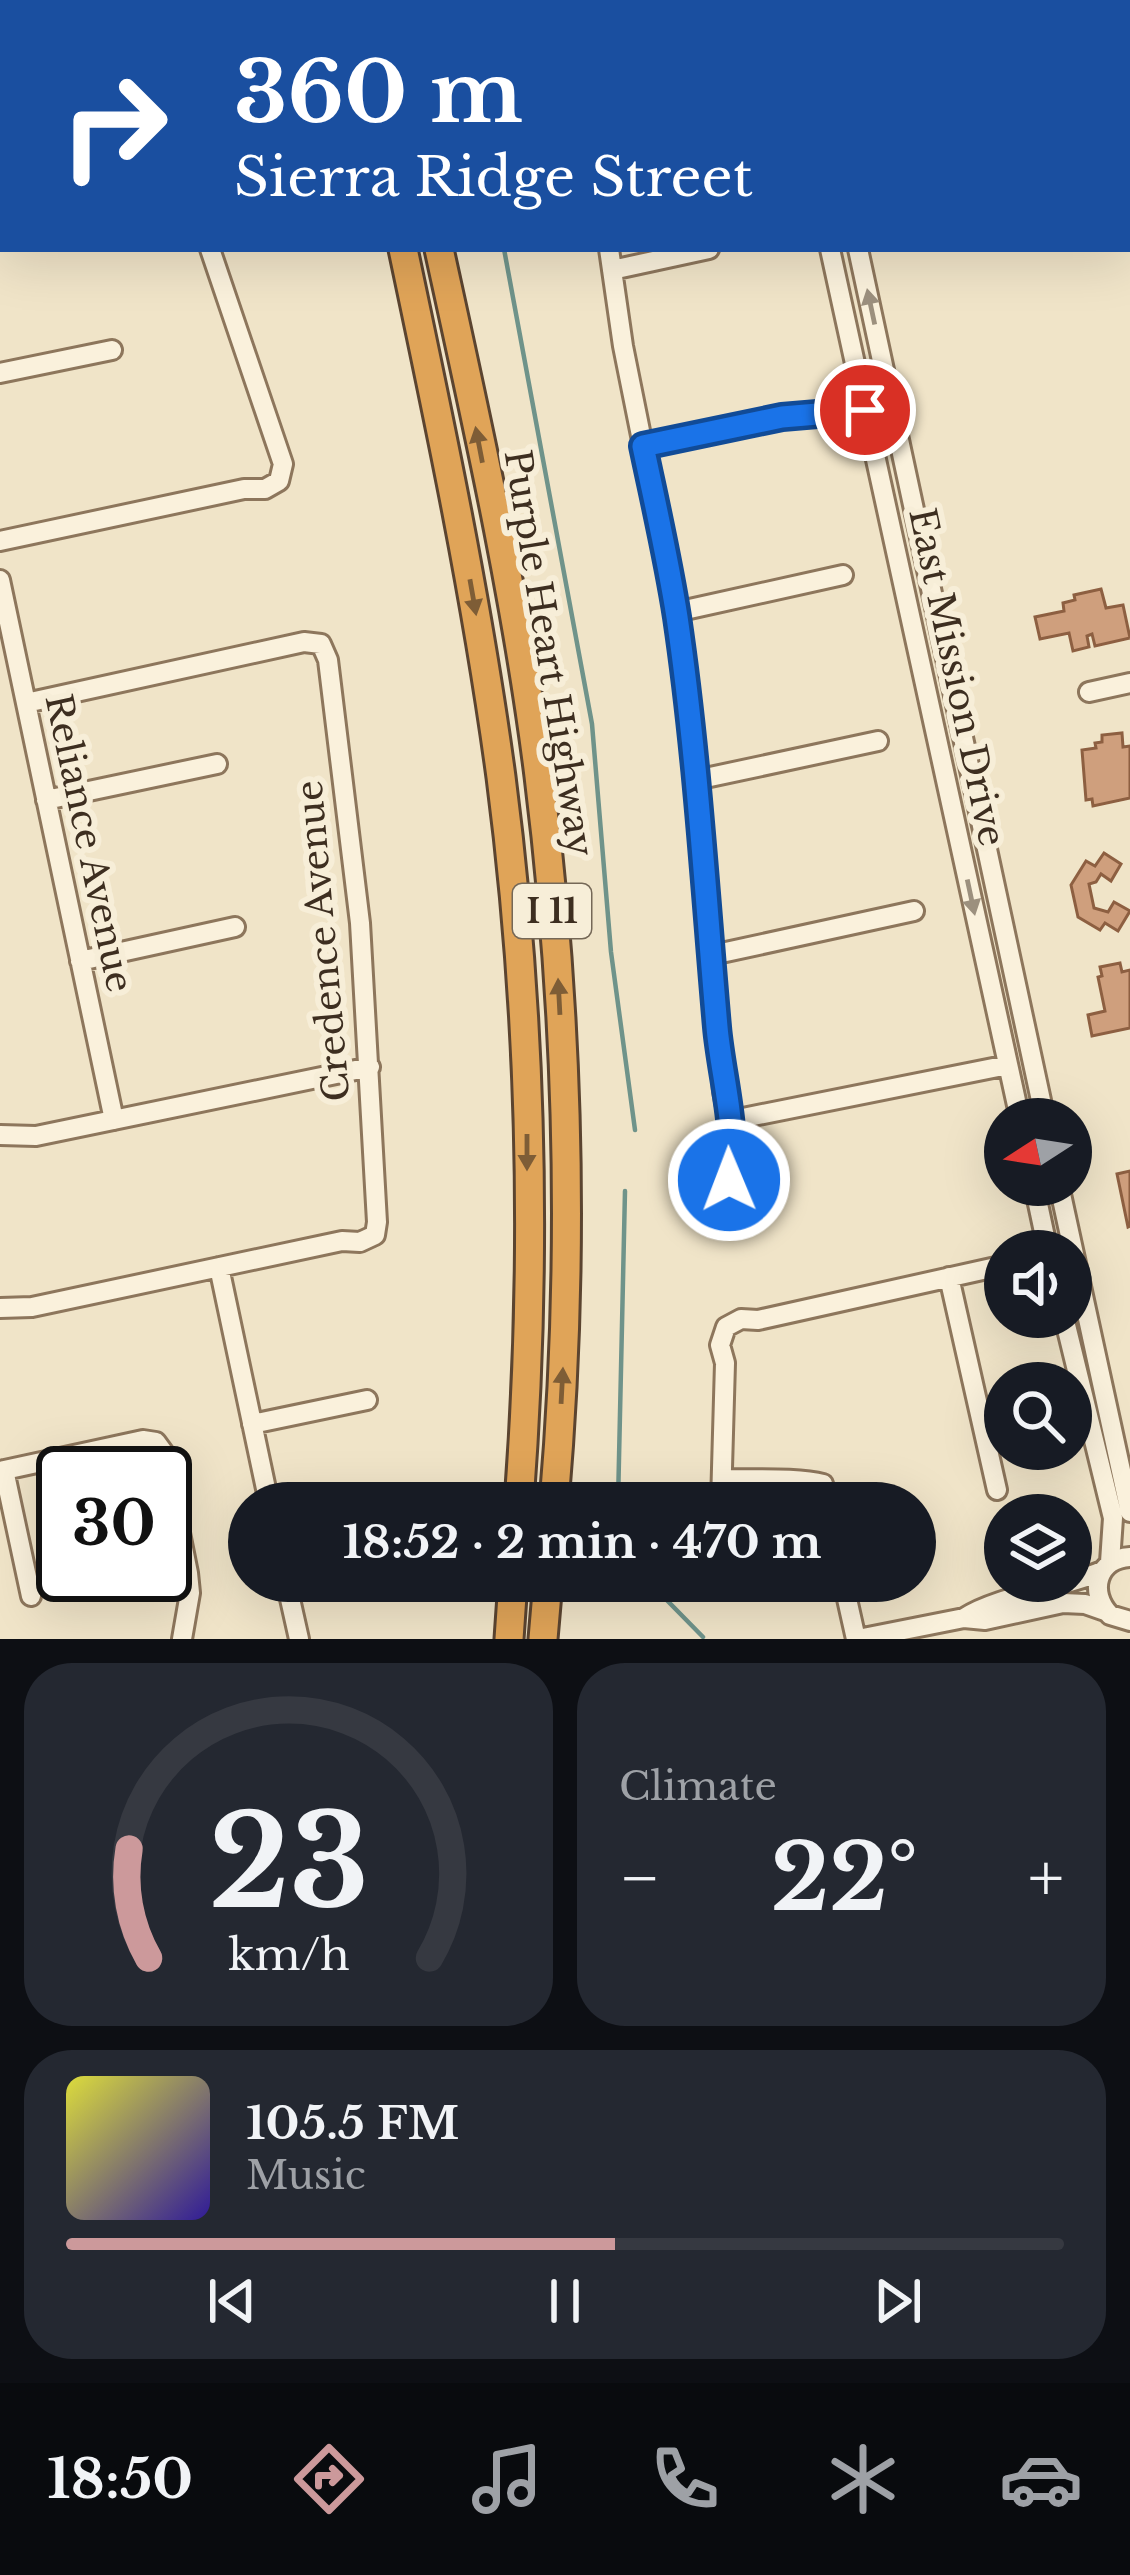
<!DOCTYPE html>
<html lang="en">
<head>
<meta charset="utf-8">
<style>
  body { margin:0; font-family:"Libre Baskerville",serif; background:#242831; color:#f1f3f6; height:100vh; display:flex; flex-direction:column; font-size:45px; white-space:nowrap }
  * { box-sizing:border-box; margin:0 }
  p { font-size:39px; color:#9ea1a6 }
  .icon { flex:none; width:66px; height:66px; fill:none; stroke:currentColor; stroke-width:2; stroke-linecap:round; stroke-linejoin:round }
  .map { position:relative; height:1639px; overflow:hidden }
  .sheet { display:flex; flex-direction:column; gap:24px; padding:24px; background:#0d0f14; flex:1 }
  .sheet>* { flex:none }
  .banner { position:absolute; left:0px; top:0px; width:1131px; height:252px; box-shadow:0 12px 48px #0002; background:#1a4fa0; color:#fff; overflow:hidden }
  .needle { width:78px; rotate:258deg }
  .buttons { position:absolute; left:984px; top:1098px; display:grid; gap:24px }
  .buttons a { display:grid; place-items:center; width:108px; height:108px; border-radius:50%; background:#171b24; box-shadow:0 12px 48px #0002; font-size:60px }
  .speed { position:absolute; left:36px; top:1446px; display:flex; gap:24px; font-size:60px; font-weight:700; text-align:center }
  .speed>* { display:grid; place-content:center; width:156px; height:156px; border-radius:50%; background:#171b24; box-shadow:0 12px 48px #0002; line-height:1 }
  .speed .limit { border:6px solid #111; border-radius:18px; background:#fff; color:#111 }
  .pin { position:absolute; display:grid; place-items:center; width:102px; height:102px; color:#fff; margin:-51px; border:6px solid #fff; border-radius:50%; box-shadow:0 3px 12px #0007 }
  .me { position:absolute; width:132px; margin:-66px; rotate:359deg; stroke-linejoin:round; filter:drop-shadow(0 0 9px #0008) }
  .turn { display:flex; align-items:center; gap:42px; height:252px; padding:0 36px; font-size:54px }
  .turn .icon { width:156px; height:156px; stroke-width:2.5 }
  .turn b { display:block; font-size:84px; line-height:102px }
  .big { font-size:90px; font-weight:700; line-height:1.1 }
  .sheet .widget { flex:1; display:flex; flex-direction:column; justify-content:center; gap:18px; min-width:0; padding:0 42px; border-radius:48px; background:#242831 }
  .sheet .dial { align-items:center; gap:0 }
  .dial svg { height:312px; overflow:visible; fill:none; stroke:#363941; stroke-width:7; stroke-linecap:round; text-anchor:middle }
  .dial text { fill:#f1f3f6; stroke:none }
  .song { display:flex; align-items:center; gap:36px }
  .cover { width:144px; height:144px; border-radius:18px; background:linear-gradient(135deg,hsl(60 70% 55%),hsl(250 70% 35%)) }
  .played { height:12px; border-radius:6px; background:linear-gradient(90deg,#cc999b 55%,#363941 55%) }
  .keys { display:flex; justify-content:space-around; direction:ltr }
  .heat { display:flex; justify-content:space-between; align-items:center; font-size:66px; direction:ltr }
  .sheet .tiles { flex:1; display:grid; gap:24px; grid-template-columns:1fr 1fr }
  .widget:last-child { grid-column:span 2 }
  .trip { position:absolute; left:228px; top:1482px; width:708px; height:120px; border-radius:60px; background:#171b24; box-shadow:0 12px 48px #0002; font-weight:700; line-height:120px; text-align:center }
  .menu { display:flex; height:192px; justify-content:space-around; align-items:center; background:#090b0e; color:#9ea1a6 }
  .menu .icon { width:84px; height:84px }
  .menu .on { color:#cc999b }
  .menu b { font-size:54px; color:#f1f3f6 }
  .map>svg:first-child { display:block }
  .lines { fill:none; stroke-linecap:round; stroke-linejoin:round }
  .stream { stroke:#6f938a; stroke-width:4.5 }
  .building { fill:#cf9f7d; stroke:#8d5f41; stroke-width:3 }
  .minor-casing { stroke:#8d765c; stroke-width:24 }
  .highway-casing { stroke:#5b4430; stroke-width:33 }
  .minor { stroke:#faf1dc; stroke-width:18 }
  .highway { stroke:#e0a458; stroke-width:27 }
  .oneway { fill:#9c907e }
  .oneway2 { fill:#7e5d36 }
  .route-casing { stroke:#114b97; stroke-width:30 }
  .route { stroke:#1a73e8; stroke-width:21 }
  .labels { text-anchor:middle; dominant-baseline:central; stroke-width:12; stroke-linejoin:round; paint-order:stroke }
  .shield { fill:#f7eed8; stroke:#756857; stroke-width:3 }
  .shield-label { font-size:33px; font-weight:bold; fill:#3d2e20 }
  .street-label { font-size:36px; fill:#3d2e20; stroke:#f7eed8 }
</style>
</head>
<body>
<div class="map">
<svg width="1130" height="1639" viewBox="0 0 1130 1639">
  <rect width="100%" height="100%" fill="#f0e4c8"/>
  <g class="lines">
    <!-- stream -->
    <path class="stream" d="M468,0l1,3
      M504,249l88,475 19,228 24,178
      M618,1503l7,-312
      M648,1581l55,56"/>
  </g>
  <!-- building -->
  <path class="building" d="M1101,589l5,19 17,-3 7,33 -35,8 -3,-12 -5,2 2,11 -16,4 -4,-18 -29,6 -5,-22 29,-6 -1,-8 12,-3 -1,-5z
    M1122,733l1,14 7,-1v52l-37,8 -1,-7 -6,1 -4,-50 14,-2 -1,-5 7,-1v-7z
    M1104,853l17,11 -10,17 -10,-7 -5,8 -7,2 5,24 14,4 6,-10 16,9 -12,20 -13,-8 -5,7 -22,-13 -7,-32 15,-24 9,5z
    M1120,963l2,9 8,-2v58l-38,8 -4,-21 17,-4 -7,-34 4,-1 -2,-9z
    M1130,1171v55l-2,1 -11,-53z"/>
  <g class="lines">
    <!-- minor casing -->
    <g class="minor-casing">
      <path id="minor" d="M573,0v3
        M775,0l1,3
        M804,0l1,3
        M1128,198l2,-1
        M0,206l3,-1
        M609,249l14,97 55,274 23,202 22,269 9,47 2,22 -5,20
        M830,249l190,870
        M858,249l187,870
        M612,270l97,-21
        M0,373l112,-23
        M643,446l139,-29 40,-6 57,1 10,23
        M0,541l244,-52h21l14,-8 4,-17 -73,-215
        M0,580l114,540
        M676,612l167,-37
        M1089,692l41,-9
        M696,780l182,-39
        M46,800l171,-36
        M712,955l202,-44
        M80,961l155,-34
        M728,1121l280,-56
        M0,1135l36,1 334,-69
        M1034,1185l14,66
        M1059,1185l71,327
        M219,1267l50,236
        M949,1277l48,213
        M0,1308l32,-1 310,-66 18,1 15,-7 2,-13 -17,-299 -32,-263 -7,-16 -17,-2 -278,61
        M1064,1317l49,201 -3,44
        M252,1424l115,-24
        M4,1470l27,126
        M0,1471l143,-31 13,2 8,11 24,120 2,20 -8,46
        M722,1479c28,1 76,-2 101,5l6,19
        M721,1503l4,-140 -5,-18 6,-18 15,-8 17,1 247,-55
        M1130,1557c-33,2 -42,35 -20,58l20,6
        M286,1581l13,58
        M843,1581l13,58
        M287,1586l25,-5
        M964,1618c34,-22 96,-29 138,-47
        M858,1639l106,-21 21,2 78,-17 22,1 20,7"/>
    </g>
    <!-- highway casing -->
    <g class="highway-casing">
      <path id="highway" d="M323,0v3
        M349,0v3
        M383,0l1,3
        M420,0l1,3
        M403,249c37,175 74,350 98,528 31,238 36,486 18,726
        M439,249c38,174 78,351 100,527 30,241 36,485 15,727
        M509,1639l4,-58
        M543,1639l5,-58"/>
    </g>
    <!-- minor -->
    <use href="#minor" class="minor"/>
    <!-- highway -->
    <use href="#highway" class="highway"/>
  </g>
  <!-- one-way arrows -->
  <defs><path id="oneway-solid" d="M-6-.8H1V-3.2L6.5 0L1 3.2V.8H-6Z" transform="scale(3)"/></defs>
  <g class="oneway">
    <use href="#oneway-solid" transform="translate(871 307) rotate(-102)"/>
    <use href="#oneway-solid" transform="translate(971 897) rotate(78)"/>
  </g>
  <g class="oneway2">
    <use href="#oneway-solid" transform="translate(479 445) rotate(-101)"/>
    <use href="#oneway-solid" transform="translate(473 597) rotate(80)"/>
    <use href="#oneway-solid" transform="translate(559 997) rotate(-93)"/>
    <use href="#oneway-solid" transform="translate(527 1152) rotate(90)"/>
    <use href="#oneway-solid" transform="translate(562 1386) rotate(-87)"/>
  </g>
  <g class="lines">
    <!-- route casing -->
    <g class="route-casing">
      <path id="route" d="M729,1180c10,-45 -8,-106 -12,-153 -12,-137 -20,-274 -40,-410 -9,-58 -22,-114 -34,-171l139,-29 83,-7"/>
    </g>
    <!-- route -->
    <use href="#route" class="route"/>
  </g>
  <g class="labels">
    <!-- shield labels -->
    <rect class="shield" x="513" y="884" width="78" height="54" rx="9"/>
    <g class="shield-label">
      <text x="552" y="911">I 11</text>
    </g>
    <!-- street labels -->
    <g class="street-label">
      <text transform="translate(549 653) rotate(81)">Purple Heart Highway</text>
      <text transform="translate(957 677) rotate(78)">East Mission Drive</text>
      <text transform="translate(89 843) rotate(78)">Reliance Avenue</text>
      <text transform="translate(323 941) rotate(-95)">Credence Avenue</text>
    </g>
  </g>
</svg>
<div class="buttons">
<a><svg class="needle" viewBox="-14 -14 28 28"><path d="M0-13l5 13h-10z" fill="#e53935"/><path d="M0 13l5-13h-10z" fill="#9ea1a6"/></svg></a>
<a><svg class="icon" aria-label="sound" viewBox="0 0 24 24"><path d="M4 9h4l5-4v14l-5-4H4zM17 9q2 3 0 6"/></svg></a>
<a><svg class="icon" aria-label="search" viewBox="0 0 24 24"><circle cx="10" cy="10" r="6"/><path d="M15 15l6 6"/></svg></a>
<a><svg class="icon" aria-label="layers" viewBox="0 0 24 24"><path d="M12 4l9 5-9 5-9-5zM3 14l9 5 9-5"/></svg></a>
</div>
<div class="speed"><div class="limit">30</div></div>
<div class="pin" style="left:865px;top:410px;background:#d93025"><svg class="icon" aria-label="arrive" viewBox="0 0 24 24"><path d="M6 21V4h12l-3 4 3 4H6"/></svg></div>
<svg class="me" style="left:729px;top:1180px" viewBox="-20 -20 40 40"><circle r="17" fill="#1a73e8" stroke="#fff" stroke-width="3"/><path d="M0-11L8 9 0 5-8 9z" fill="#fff"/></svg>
<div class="trip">18:52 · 2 min · 470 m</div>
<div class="banner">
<div class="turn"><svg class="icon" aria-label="right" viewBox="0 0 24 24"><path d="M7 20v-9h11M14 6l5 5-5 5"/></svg><div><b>360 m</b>Sierra Ridge Street</div></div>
</div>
</div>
<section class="sheet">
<div class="tiles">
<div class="widget dial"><svg viewBox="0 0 100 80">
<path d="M14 69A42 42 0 1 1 86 69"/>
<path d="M14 69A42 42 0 0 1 9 41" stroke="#cc999b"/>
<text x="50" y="56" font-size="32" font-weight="700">23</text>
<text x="50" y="72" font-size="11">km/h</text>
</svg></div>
<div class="widget"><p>Climate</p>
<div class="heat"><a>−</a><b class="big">22°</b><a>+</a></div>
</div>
<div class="widget">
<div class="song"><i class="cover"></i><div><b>105.5 FM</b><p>Music</p></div></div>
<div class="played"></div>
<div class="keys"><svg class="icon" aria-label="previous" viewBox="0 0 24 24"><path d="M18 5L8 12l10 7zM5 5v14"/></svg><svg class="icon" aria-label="pause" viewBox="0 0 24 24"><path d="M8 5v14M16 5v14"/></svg><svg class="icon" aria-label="next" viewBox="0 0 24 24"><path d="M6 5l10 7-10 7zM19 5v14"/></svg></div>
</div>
</div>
</section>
<nav class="menu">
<b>18:50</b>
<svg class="icon on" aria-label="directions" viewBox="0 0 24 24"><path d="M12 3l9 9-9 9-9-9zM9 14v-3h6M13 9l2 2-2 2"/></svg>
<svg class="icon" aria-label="music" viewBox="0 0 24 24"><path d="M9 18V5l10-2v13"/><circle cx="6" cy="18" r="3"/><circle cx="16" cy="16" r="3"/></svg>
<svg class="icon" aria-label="phone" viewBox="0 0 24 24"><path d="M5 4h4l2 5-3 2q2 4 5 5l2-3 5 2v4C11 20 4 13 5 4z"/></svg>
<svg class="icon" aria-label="climate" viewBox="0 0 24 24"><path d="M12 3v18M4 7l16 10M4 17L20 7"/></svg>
<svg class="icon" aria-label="car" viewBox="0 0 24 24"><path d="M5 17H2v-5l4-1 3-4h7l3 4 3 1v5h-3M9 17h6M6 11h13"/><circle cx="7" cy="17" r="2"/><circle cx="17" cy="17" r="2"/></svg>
</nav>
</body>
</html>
